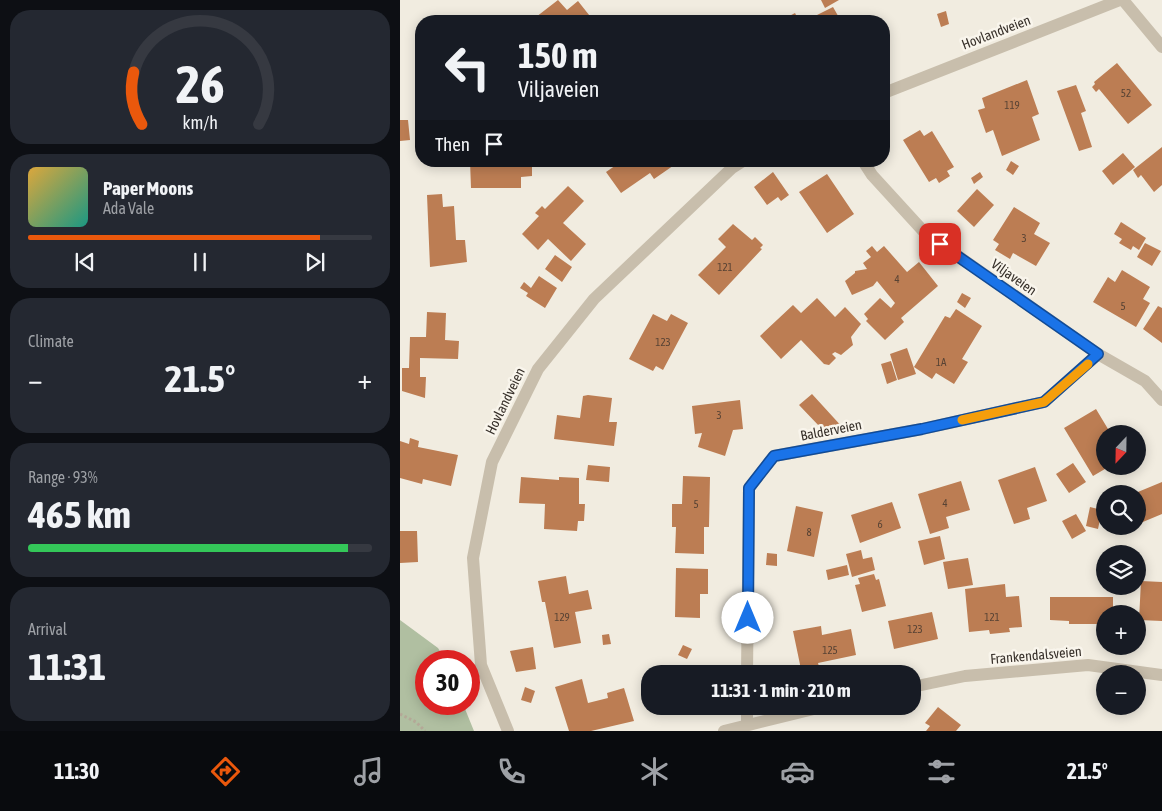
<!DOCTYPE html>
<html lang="en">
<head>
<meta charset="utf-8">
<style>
  body { margin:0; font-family:"Asap Condensed",sans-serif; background:#242831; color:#f1f3f6; height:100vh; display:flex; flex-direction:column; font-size:19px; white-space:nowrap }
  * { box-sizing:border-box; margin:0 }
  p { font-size:16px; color:#9ea1a6 }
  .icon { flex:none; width:28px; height:28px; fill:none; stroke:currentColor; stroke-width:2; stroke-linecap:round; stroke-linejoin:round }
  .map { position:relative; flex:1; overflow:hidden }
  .sheet { display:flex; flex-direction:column; gap:10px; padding:10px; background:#0d0f14; width:400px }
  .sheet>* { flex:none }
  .hud { position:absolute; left:15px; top:15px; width:475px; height:152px; border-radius:20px; box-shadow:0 2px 12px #0003; background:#171b24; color:#f1f3f6; overflow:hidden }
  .needle { width:32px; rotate:202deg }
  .buttons { position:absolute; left:696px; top:425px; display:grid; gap:10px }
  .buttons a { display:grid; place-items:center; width:50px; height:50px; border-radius:50%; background:#171b24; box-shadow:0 2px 12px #0003; font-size:25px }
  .speed { position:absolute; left:15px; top:650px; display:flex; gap:10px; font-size:25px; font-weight:700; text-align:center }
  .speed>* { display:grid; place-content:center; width:65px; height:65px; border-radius:50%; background:#171b24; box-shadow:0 2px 12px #0003; line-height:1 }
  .speed .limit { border:8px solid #d22; background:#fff; color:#111 }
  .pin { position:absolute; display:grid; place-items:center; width:42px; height:42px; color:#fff; margin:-21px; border-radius:10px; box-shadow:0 2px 8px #0006 }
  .me { position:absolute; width:55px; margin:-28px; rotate:0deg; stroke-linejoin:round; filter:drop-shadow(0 0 4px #0008) }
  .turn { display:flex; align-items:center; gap:18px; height:105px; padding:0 20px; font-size:22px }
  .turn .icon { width:65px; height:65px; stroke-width:2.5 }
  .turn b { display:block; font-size:35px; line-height:42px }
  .then { display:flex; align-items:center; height:48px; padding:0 20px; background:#0003; gap:10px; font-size:19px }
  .big { font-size:38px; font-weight:700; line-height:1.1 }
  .sheet .widget { flex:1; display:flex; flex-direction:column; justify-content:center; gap:8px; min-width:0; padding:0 18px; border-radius:20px; background:#242831 }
  .sheet .dial { align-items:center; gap:0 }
  .dial svg { height:130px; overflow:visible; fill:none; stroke:#363941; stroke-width:7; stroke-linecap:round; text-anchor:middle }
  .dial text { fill:#f1f3f6; stroke:none }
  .song { display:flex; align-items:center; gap:15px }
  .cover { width:60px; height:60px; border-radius:8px; background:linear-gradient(135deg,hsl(40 70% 55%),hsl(170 70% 35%)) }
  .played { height:5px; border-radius:2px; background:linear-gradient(90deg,#ea580c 85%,#363941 85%) }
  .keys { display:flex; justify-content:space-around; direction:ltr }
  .heat { display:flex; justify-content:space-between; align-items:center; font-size:28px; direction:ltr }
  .charge { height:8px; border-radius:4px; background:linear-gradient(90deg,#34c759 93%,#363941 0) }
  .trip { position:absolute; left:241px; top:665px; width:280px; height:50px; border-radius:20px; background:#171b24; box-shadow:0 2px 12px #0003; font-weight:700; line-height:50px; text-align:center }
  .menu { display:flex; height:80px; justify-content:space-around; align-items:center; background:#090b0e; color:#9ea1a6 }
  .menu .icon { width:35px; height:35px }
  .menu .active { color:#ea580c }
  .menu b { font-size:22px; color:#f1f3f6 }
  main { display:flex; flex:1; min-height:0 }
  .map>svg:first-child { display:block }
  .green { fill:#b0bfa1 }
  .building { fill:#bc7d53 }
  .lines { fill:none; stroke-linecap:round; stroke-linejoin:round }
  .path { stroke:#b4a897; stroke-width:3; stroke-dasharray:2.5 2.5; stroke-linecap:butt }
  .street { stroke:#c8beac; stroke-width:12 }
  .route-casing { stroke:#114b97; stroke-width:12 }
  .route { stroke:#1a73e8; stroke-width:9 }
  .slow { stroke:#f59e0b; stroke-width:9 }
  .labels { text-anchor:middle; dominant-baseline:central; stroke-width:5; stroke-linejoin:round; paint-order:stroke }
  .number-label { font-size:11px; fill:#584334 }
  .street-label { font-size:14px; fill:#37302a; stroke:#f9f5ec }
</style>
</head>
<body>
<main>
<section class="sheet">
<div class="widget dial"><svg viewBox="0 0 100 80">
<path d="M14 69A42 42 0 1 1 86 69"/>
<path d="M14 69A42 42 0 0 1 9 37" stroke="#ea580c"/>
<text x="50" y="56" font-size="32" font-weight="700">26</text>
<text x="50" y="72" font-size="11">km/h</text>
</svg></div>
<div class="widget">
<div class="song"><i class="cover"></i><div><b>Paper Moons</b><p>Ada Vale</p></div></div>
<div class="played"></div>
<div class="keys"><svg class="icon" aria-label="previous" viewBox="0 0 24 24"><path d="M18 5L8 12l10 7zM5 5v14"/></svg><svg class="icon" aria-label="pause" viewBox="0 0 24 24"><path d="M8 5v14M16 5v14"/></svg><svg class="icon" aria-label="next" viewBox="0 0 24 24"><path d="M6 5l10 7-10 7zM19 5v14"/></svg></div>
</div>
<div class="widget"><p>Climate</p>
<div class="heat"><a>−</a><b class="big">21.5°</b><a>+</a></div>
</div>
<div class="widget"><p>Range · 93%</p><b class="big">465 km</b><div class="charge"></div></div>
<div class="widget"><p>Arrival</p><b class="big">11:31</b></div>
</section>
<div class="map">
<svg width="762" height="731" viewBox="0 0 762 731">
  <rect width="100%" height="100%" fill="#f1ece0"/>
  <!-- green -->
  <path class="green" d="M0,620l38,28 8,13h-20v43h37l11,27h-74z"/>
  <!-- building -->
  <path class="building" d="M158,0l9,10 11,-9 15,19 -54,1 -3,-4z
    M421,0h18l-14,8z
    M433,7l8,14h-23l-3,-5z
    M546,11l3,13 -8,3 -4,-13z
    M395,13l4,8h-19z
    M717,63l35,42 -24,19 -29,-35 -3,3 -4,-5 3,-3 -1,-2z
    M627,80l12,34 -7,3 8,23 -38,16 -9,-26 -7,3 -8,-23 7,-2 -3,-10z
    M676,85l10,26 -5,2 11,34 -13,4 -22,-60z
    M0,120h8l2,20 -10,1z
    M520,130l4,6 8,-5 22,36 -7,4 3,5 -11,7 -3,-5 -7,4 -26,-42z
    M762,147v38l-8,7 -13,-17 -3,3 -5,-8z
    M723,153l12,14 -22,18 -11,-14z
    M70,161h62v15l-11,1v11h-50z
    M222,161h58l-26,18 -4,-6 -29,20 -15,-21z
    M611,161l8,5 -6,9 -7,-5z
    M373,172l16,23 -8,6 -3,-4 -11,8 -13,-18z
    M580,172l3,5 -9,7 -3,-6z
    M427,174l27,40 -27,19 -28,-41z
    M168,186l16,15 -21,22 23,21 -15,17 -23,-22 -10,11 -16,-16 17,-18 -4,-3 7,-7 3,3z
    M577,189l17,16 -20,22 -17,-16z
    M42,194l1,13 11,-1 2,34h9l2,22 -37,5 -3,-72z
    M614,207l26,16 -6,11 16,9 -14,23 -23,-13 -3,6 -15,-9 4,-6 -6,-4z
    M721,222l25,16 -7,12 -6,-4 -2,4 -12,-7 3,-4 -8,-5z
    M333,224l19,16 3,-3 8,8 -3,3 2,1 -43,46 -21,-20 28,-28 -8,-8z
    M745,243l16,8 -9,15 -15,-9z
    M472,246l5,6 7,-6 23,26 12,-10 19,24 -37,32 3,4 -19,18 -19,-19 2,-2 -4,-5 16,-16 11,10 4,-5 -18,-22 -4,5 -21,9 -7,-14 10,-8v-2l12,-2 -4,-6 8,-6 -5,-6z
    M155,255l17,12 -10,15 -17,-13z
    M722,270l28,17 -7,12 7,4 -14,24 -43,-25 15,-25 7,5z
    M139,276l18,12 -12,20 -19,-12 2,-3 -8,-5 4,-6 7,6z
    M562,293l9,5 -6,10 -8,-6z
    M417,298l18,19 10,-10 16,17 -10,13 2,8 -12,10 -6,-3 -3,2 4,4 -7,7 -5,-1 -23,-24 -20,19 -21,-23 33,-31 8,8z
    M758,306l4,2v35l-19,-14z
    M556,309l26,17 -20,33 6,3 -14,22 -18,-11 -4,6 -18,-12 31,-51 5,2z
    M27,312l19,1 -1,27 14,1 -1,18 -38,-1v19h6l-1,21 -23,-7v-23h7l1,-31h16z
    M253,314l14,7 4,-7 17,9 -25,47 -7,-4 -3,5 -24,-12z
    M507,348l9,26 -18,6 -8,-26z
    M491,361l6,19 -10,4 -6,-20z
    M412,394l32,35h-22l-2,-2 -21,-22z
    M188,395l24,3 -3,24h8l-3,24 -60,-7 3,-24 23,3 3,-22z
    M340,400l3,29 -10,1 -8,26 -27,-9 4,-14 -7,1 -3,-28z
    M696,409l15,25h-6v32h5l-17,10 -29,-48z
    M10,438l9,3 -1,6 40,8 -7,31 -28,-7 -1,5 -22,-6v-37l9,3z
    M673,463l13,19 -17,11 -13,-19z
    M188,465l22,2 -1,15 -23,-2z
    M635,467l12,34 -20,7 3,11 -16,5 -16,-44z
    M283,476l27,1 -1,50h-5v27l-29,-1 1,-26h-4v-23h10z
    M121,477l38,3v-3l20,1v26h6l-1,17h-6l-1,10 -33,-2 1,-25 -26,-1z
    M561,481l9,29 -24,7 3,11 -19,6 -12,-40z
    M762,482v32l-24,10v-30h-5z
    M492,502l9,26 -41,15 -9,-28z
    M396,506l27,6 -9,45 -27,-6z
    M690,507l12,3 -4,19 -12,-3z
    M676,514l10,17 -14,8 -10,-18z
    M0,531h17l1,31 -18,1z
    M540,536l5,23 -21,6 -6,-24z
    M461,550l2,9 9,-2 3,13 -23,7 -6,-23z
    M367,553l10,1v12l-11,-1z
    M568,558l5,27 -25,4 -5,-27z
    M447,565l2,10 -21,5 -2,-10z
    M276,568l32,1v25h-8v24l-25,-1z
    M474,574l2,6 3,-1 7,27 -24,6 -7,-27 5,-1 -2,-6z
    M166,576l3,18 19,-4 4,19 -17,3 6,31 -27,5 -9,-46h-3l-4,-21z
    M741,581l21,1v39l-23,-1z
    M605,584l1,13 13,-1 3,31 -13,1 1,4 -20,2 -1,-4 -20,2 -4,-43z
    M650,597h63v17h-8v10h-36v-3l-19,-1z
    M532,612l6,27 -44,10 -6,-28z
    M421,626l1,9 29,-6 5,26 -38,8 3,11h-19l-9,-43z
    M209,634l2,10 -8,1 -1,-10z
    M283,645l9,4 -5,10 -9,-4z
    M133,647l3,22 -20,3 -6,-21z
    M182,679l6,24 20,-5 -1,-5 17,-5 10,33 -43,10h-22l-14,-44z
    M125,687l10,4 -4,12 -10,-3z
    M538,707l23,18 -5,6h-30l4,-5 -5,-3z"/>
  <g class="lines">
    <!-- path -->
    <path class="path" d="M0,714l16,8 9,9"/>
    <!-- street -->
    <path class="street" d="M723,0l39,47
      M484,93l236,-93
      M463,161l9,14 53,58 173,121 47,27 17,19
      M347,674l2,-186 25,-32 148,-27 122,-27 54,-48
      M512,687l53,-11 123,-11 74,10
      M347,724v-18
      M108,731l-27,-66 -8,-107 19,-96 46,-93 56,-70 138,-131 11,-7
      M324,731l102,-25"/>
  </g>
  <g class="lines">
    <!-- route casing -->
    <g class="route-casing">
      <path id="route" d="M348,618l1,-130 25,-32 148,-27 122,-27 54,-48 -158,-110"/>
    </g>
    <!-- route -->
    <use href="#route" class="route"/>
    <!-- slow -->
    <path class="slow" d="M562,420l82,-18 44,-38"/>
  </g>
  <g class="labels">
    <!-- number labels -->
    <g class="number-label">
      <text x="726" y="93">52</text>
      <text x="612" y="105">119</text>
      <text x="624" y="238">3</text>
      <text x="325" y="267">121</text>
      <text x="497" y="279">4</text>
      <text x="723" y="306">5</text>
      <text x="263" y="342">123</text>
      <text x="541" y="362">1A</text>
      <text x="319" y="415">3</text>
      <text x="545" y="503">4</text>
      <text x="296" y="504">5</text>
      <text x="480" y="524">6</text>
      <text x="409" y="532">8</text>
      <text x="162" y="617">129</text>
      <text x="592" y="617">121</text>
      <text x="515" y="629">123</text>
      <text x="430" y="650">125</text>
    </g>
    <!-- street labels -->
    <g class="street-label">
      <text transform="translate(596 32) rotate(-21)">Hovlandveien</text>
      <text transform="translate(614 277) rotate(35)">Viljaveien</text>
      <text transform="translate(105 401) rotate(-64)">Hovlandveien</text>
      <text transform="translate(431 430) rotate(-11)">Balderveien</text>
      <text transform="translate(636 655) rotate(-5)">Frankendalsveien</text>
    </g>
  </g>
</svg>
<div class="buttons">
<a><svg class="needle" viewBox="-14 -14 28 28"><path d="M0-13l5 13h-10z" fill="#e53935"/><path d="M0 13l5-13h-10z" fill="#9ea1a6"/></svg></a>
<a><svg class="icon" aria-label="search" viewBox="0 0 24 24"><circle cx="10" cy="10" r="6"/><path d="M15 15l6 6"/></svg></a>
<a><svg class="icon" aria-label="layers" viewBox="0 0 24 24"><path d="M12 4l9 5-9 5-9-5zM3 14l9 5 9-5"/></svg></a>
<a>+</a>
<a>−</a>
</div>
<div class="speed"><div class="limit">30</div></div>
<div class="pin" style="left:540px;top:244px;background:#d93025"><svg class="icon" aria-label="arrive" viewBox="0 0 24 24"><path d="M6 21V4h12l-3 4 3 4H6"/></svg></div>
<svg class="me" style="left:348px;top:618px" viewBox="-20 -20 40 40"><circle r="19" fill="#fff"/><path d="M0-13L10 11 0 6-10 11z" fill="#1a73e8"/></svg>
<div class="trip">11:31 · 1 min · 210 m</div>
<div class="hud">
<div class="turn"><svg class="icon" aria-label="left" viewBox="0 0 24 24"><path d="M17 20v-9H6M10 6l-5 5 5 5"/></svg><div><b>150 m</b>Viljaveien</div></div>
<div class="then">Then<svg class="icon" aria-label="arrive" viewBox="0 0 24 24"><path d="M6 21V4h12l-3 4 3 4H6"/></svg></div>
</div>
</div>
</main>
<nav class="menu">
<b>11:30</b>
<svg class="icon active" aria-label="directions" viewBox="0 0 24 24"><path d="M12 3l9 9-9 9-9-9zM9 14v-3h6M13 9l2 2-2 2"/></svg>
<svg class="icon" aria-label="music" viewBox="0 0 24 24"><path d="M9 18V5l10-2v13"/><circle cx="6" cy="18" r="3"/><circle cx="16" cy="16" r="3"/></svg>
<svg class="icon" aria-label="phone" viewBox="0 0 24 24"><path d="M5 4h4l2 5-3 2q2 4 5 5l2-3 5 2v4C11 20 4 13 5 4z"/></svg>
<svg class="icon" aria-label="climate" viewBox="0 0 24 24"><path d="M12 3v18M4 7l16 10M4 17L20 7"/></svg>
<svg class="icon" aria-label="car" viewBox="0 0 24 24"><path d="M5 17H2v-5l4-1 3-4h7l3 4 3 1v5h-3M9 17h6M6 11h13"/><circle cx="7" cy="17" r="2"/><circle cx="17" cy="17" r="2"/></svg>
<svg class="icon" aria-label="filters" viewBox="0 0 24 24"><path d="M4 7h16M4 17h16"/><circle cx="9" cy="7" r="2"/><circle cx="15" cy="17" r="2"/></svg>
<b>21.5°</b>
</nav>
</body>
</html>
